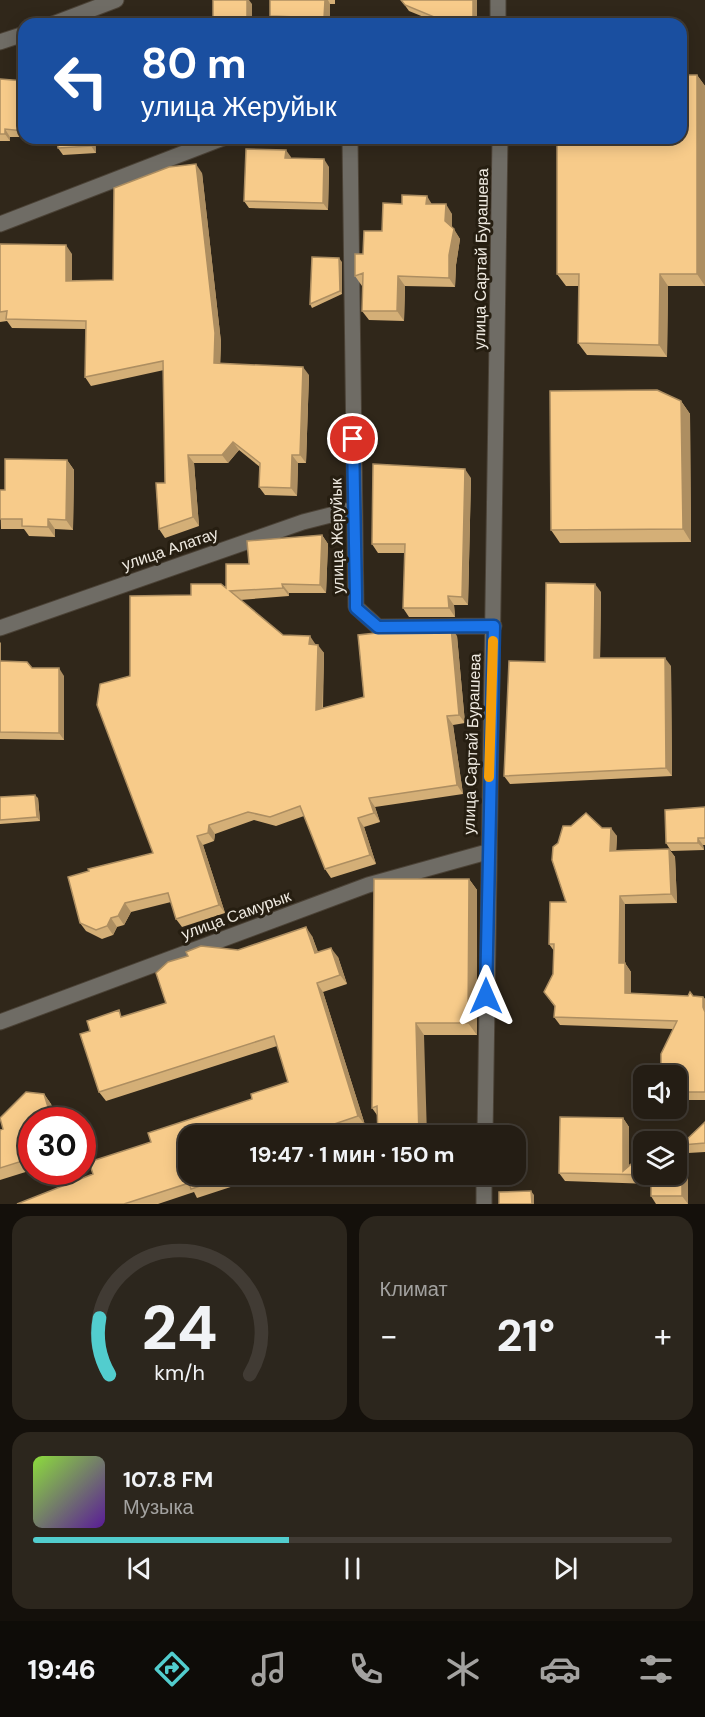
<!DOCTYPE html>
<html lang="ru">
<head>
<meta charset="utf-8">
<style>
  body { margin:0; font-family:"DM Sans",sans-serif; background:#2c261d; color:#f1f3f6; height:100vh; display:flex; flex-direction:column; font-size:22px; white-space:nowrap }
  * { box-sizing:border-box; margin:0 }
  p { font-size:20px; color:#a3a2a0 }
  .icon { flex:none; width:33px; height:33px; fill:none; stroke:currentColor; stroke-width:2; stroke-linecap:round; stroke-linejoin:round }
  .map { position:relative; height:1204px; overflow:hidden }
  .drawer { display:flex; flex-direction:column; gap:12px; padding:12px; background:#14100b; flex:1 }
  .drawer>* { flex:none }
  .guide { position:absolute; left:18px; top:18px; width:669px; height:126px; border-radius:18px; box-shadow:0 3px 15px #0003,0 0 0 2px #413b34; background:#1a4fa0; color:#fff; overflow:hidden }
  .controls { position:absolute; left:633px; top:1065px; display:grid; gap:12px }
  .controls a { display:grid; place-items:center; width:54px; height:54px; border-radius:12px; background:#241d14; box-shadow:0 3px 15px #0003,0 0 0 2px #413b34; font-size:30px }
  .speed { position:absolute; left:18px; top:1107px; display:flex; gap:12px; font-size:30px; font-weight:700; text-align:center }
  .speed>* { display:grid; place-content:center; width:78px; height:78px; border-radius:50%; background:#241d14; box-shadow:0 3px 15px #0003,0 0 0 2px #413b34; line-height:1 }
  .speed .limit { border:9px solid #d22; background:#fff; color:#111 }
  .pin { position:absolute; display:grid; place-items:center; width:51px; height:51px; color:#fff; margin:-26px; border:3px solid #fff; border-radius:50%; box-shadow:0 2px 6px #0007 }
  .me { position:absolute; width:66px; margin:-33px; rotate:0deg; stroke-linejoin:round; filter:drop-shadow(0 0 4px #0008) }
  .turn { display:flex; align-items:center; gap:21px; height:126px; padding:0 24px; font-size:27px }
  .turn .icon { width:78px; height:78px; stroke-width:2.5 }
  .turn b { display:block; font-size:42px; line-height:51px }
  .big { font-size:45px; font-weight:700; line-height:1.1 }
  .drawer .tile { flex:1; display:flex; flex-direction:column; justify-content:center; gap:9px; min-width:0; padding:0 21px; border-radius:18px; background:#2c261d }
  .drawer .dial { align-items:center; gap:0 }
  .dial svg { height:156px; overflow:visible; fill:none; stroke:#413b34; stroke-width:7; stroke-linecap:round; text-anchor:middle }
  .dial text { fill:#f1f3f6; stroke:none }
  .song { display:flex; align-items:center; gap:18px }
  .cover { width:72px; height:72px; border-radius:9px; background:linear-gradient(135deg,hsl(90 70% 55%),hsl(270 70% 35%)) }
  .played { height:6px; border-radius:3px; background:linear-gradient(90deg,#52cdce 40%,#413b34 40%) }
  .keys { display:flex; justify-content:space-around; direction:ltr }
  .heat { display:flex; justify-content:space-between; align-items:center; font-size:33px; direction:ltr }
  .drawer .tiles { flex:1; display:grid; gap:12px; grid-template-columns:1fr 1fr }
  .tile:last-child { grid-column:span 2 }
  .trip { position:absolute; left:178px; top:1125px; width:348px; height:60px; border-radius:18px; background:#241d14; box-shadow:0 3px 15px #0003,0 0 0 2px #413b34; font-weight:700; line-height:60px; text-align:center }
  .tabs { display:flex; height:96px; justify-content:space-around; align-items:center; background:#0e0c08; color:#a3a2a0 }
  .tabs .icon { width:42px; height:42px }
  .tabs .active { color:#52cdce }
  .tabs b { font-size:27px; color:#f1f3f6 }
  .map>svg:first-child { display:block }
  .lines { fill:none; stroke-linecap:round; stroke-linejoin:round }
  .minor-casing { stroke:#4b4236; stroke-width:17 }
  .minor { stroke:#6f6c65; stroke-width:15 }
  .wall { fill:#d4af77 }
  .shaded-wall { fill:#ad8e61 }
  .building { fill:#f7cb8a; stroke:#ad8e61; stroke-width:1.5 }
  .route-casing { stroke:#114b97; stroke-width:15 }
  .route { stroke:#1a73e8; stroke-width:10 }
  .slow { stroke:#f59e0b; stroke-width:10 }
  .labels { text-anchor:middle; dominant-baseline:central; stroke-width:6; stroke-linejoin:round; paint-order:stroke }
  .street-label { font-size:16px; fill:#f0ebe2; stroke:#261e11 }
</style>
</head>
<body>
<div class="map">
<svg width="705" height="1204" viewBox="0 0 705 1204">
  <rect width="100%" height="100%" fill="#30271a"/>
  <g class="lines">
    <!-- minor casing -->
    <g class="minor-casing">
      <path id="minor" d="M498,0v24
        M53,24l63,-24
        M0,42l24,-8
        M350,138l6,469 22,20 116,-1
        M0,224l223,-86
        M0,628l303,-106 51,-13
        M0,1022l368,-137 119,-33
        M485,1136l15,-998
        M484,1204v-30"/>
    </g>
    <!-- minor -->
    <use href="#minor" class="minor"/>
  </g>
  <!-- wall -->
  <path class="wall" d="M270,0h65v4h-5v20h-55l-5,-8z
    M401,0h76v24h-36l-32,-13z
    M697,75l8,11v200h-37l-1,71 -80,-2 -9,-12 1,-57h-13l-9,-12z
    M0,79l24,2v56h-14v4h-10z
    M37,138h58l1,15 -33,2 -5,-7 -1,-9z
    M291,157v1l38,9 -1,43 -79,-2 -5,-7z
    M202,173l19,169 -1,22 89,11 -3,88h-8l-1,33 -32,-1 -6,-8 1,-20 -21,-17 -11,13h-34l5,63 -34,12 -6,-9 6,-46 -1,-113 -73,16 -6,-9 1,-48 -74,-1 -5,-7 -7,1v-78l72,10v27l41,-1z
    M432,204l20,10v13l8,12 -4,26 -1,22 -50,-1 -1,35 -35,-1 -7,-9 1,-26 -1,1 -7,-10 8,-22 19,-23z
    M342,262v32l-30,14 -2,-4z
    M681,401l9,13 1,128 -131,1 -9,-13z
    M67,460l7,10 -1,60 -18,-1v8l-26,-1 -5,-7h-23l-1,-39h5z
    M471,478l-3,127h-14l1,12h-46l-6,-9 2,-55h-27l-6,-9z
    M322,535l6,9 -2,49h-37v3l-49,4 43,35 33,10 8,8 -1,55 41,-11 93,-61 8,87 -12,2 10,69 -88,13 5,15 -16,5 12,37 -45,14 -6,-9 -21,-53 -28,10 -22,-6 -39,14 -1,7 -11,4 22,68 -43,14 -6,-8 -5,-17 -40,10 -7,13 -7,2 -4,8 -11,4 -16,-8 -6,-8 73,-70 -23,-177 61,-81 35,-7 23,-24z
    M601,592l-1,66 71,8 1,110 -162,8 -6,-8 41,-114z
    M0,642l1,2v17l63,15v64l-64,-1z
    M0,797l38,1 2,23 -40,3z
    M705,807v38h-2l1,5 -33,1 -5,-8z
    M602,828l15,8 -1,14 53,-1 6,8 2,46 -52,1v59l6,9v22l72,3 2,2v101h-25l-4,-4v-20h-10l-4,-6 11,-41 -113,-4 -6,-8 1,-10 -11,-15 9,-18 1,-23 -5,-7 17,-42 -8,-59z
    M469,879l8,11v145h-53l-47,80 -5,-7z
    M312,936l6,16 20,5 9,27 -24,8 42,133 -33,11h-143v38h61l-6,2 2,6 -49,16 -3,-6 -36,12h-141l76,-30 58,-32 101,-43 36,-17 -11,-36 -171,55 -7,-9 -9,-61 33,-14 43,-14 72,-53z
    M44,1094l7,10 5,16h-24v50l-32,10v-50l3,-1z
    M623,1118l6,9v38l53,-21 23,-22v30l-17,1v51h-32l-5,-8v-12l-86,-3 -6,-8z
    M384,1174h44v4l-41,1z"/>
  <!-- shaded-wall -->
  <path class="shaded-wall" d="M247,0h2l3,4v20h-5z
    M325,0h3l2,4v20l-6,-6z
    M473,0h4v24h-4z
    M697,75l8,11v200l-8,-12z
    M5,129l5,8v4l-5,-7z
    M91,138h4l1,15 -5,-7z
    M286,150l5,7 -1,8 -5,-7z
    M324,159l5,8 -1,43 -5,-7z
    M196,164l6,9 19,169 -1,30 -6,-9z
    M427,196l6,10 -7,-2z
    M446,204l6,10v16l-7,-9z
    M454,229l6,10 -4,26 -1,22 -6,-9v-23z
    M66,245l6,9v35l-6,-8z
    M339,258l3,4v32l-2,-3z
    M660,274l8,12 -1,71 -8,-12z
    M398,276l7,10 -1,35 -7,-10z
    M303,367l6,8 -3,88 -6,-8z
    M681,401l9,13 1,128 -8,-13z
    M233,442l6,8 -11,13 -6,-8z
    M188,455l6,8 5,63 -6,-9z
    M292,455l6,8 -1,33 -6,-8z
    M67,460l7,10 -1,60 -7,-10z
    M465,469l6,9 -3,127 -6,-8z
    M48,519l7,10v8l-7,-10z
    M322,535l6,9 -2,49 -6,-8z
    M282,584l7,9v3l-6,-8z
    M595,584l6,8 -1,74 -6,-8z
    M448,596l6,9 1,12 -6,-9z
    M451,627l6,9 8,87 -6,-8z
    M310,636l6,9 -7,-1z
    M0,642l1,2v24l-1,-1z
    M318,645l6,8 -2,66 -6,-9z
    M665,658l6,8 1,110 -6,-8z
    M59,668l5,8v64l-5,-7z
    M447,716l6,9 10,69 -6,-9z
    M35,795l3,3 2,23 -3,-4z
    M369,798l6,9 5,15 -6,-9z
    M358,818l6,9 12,37 -6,-9z
    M209,825l6,9 -1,7 -6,-8z
    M611,828l6,8 -1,23 -6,-8z
    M197,836l6,9 22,68 -6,-8z
    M698,838l5,7 1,5 -6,-7z
    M669,849l6,8 2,46 -6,-9z
    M469,879l8,11v145l-9,-12z
    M620,896l5,8v67l-6,-8z
    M125,903l6,9 -7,13 -6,-9z
    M111,918l6,9 -4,8 -6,-9z
    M306,927l6,9 9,26 -6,-9z
    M331,948l7,9 9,27 -7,-9z
    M625,963l6,9v30l-6,-9z
    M317,983l6,9 42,133 -7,-9z
    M703,997l2,2v13l-2,-5z
    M416,1023l8,12 3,101h-8z
    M44,1094l7,10 5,16h-4z
    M623,1118l6,9v48l-6,-4z
    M682,1145l6,8v51l-6,-8z
    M531,1191l3,4v9h-2z"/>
  <!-- building -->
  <path class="building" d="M213,0h34v24h-34z
    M270,0h55l-1,18 -54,-2z
    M401,0h72v24h-22l-46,-19z
    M681,75h16v199h-37l-1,71 -81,-2 1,-69h-22v-136h124z
    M0,79l24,2v50l-19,-2v5h-5z
    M57,138h34v8l-33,2z
    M246,149l40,1 -1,8 39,1 -1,44 -79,-2z
    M196,164l19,169 -1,30 89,4 -3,88h-8l-1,33 -32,-1 1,-24 -27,-21 -11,13h-34l5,62 -34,12 -3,-46h9l-2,-122 -78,16 1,-56 -80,-2 1,-8 -7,1v-68l66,1v36l47,-1 1,-92 55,-21z
    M402,195l25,1 -1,8h20l-1,17 9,8 -5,26v23l-51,-2 -1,35h-35l1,-38 -8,3v-22h8l1,-23h18l1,-28 19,1z
    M312,257l27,1 1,33 -30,13z
    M657,390l24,11 2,128 -132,1 -1,-139z
    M5,459l62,1 -1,60 -18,-1v8l-26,-1v-7h-22v-29h5z
    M373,464l92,5 -3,128 -14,-1 1,12h-46l2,-64h-33z
    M322,535l-2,50 -38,-1 1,4 -53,3 53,44 27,1 -1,8 9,1 -2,65 48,-13 -6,-62 18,-2v-5l75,-1 8,88 -12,1 10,69 -88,13 5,15 -16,5 12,37 -45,14 -25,-63 -30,11 -22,-5 -39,13 -1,8 -11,3 22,69 -43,14 -8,-26 -43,10 -7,13 -7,2 -4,8 -11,4 -16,-7 -12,-46 21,-6 -1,-2 65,-16 -56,-148 3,-21 30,-8v-80l61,-1v-11h30l5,4v-24h23l-2,-23z
    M546,583l49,1 -1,74h71l1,110 -162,8 5,-115 36,1z
    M0,661l27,1 5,6h27v65l-59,-1z
    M35,795l2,22 -37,3v-23z
    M705,807v31h-7v5h-32l-1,-33z
    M586,813l16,15h9l-1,23 59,-2 2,45 -51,2 -1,67h6v30l63,3 2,-4 3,4 10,1v10l2,5v80h-29v-16h-9v-3l-5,-3 -1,-7v-9l16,-33 -123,-4 1,-11 -11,-14 9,-18 1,-30h-5l1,-42h16l-14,-42 1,-13 5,-4 5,-17h8z
    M374,879h95l-1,144h-52l3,113h-41l-1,-30 -5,2z
    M306,927l9,26 16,-5 9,27 -23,8 41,133 -59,20h-110v38h48l-46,15 -2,-6 -65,21h-107l76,-30 -4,-12 62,-20 -3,-9 104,-34 -1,-5 37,-12 -14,-46 -175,56 -19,-58 10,-3 -3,-10 32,-11 2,7 45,-14 -10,-30 12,-11 20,-6 -2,-4 15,-6 37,4z
    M26,1092l18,2 8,26h-20v38l-32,10v-38l3,-1 -3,-11z
    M560,1117l63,1v53l21,-18v21h32v-32l6,2 23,-22v21l-23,2v51h-31v-21l-92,-2z
    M667,1139l8,3h-19l1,-1z
    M531,1191l1,13h-33v-12z"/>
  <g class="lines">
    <!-- route casing -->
    <g class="route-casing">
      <path id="route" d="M353,439l3,156v13l22,19 116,-1 -8,370"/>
    </g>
    <!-- route -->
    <use href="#route" class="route"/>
    <!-- slow -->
    <path class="slow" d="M489,777l4,-136"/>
  </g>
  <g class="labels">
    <!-- street labels -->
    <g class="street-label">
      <text transform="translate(481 259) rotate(-89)">улица Сартай Бурашева</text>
      <text transform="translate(337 536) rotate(-91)">улица Жеруйык</text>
      <text transform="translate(170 549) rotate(-19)">улица Алатау</text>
      <text transform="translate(472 744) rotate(-88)">улица Сартай Бурашева</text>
      <text transform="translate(236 915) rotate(-20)">улица Самурык</text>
    </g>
  </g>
</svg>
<div class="controls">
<a><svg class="icon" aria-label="sound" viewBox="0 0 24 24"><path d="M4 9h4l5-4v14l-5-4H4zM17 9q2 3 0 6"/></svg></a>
<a><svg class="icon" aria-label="layers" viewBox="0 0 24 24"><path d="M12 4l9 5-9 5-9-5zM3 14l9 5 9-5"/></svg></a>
</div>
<div class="speed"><div class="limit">30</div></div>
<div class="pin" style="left:353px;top:439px;background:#d93025"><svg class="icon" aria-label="arrive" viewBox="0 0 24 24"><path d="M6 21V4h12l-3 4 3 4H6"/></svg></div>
<svg class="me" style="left:486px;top:996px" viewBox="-20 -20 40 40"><path d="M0-17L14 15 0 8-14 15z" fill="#1a73e8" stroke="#fff" stroke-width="4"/></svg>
<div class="trip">19:47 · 1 мин · 150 m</div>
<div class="guide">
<div class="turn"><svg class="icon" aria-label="left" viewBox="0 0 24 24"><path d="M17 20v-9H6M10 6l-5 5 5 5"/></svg><div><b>80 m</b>улица Жеруйык</div></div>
</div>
</div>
<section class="drawer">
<div class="tiles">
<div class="tile dial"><svg viewBox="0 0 100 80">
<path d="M14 69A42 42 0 1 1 86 69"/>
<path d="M14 69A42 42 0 0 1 9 40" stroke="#52cdce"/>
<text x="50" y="56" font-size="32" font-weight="700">24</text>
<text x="50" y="72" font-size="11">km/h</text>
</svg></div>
<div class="tile"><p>Климат</p>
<div class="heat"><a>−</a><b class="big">21°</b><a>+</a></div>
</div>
<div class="tile">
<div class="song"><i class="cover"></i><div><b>107.8 FM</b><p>Музыка</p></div></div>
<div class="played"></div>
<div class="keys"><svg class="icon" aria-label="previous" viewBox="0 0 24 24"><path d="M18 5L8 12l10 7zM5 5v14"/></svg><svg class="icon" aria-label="pause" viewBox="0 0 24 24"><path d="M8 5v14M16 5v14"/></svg><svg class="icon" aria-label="next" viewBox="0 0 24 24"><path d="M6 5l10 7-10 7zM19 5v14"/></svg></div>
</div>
</div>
</section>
<nav class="tabs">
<b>19:46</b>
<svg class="icon active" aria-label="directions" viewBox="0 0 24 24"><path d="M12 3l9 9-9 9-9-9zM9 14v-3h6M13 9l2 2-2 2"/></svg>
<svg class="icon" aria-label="music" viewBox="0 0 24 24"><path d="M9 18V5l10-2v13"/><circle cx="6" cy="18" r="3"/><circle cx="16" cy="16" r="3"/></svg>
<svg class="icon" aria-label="phone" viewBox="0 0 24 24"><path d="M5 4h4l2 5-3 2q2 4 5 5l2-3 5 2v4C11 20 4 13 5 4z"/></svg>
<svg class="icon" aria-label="climate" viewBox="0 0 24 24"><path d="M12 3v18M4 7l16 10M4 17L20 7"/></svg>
<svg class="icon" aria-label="car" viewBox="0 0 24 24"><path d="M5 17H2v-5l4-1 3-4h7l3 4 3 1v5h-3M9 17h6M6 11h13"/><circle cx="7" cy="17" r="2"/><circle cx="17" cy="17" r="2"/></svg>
<svg class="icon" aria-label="filters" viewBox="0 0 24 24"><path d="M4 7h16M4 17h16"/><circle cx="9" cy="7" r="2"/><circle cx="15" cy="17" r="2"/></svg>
</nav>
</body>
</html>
